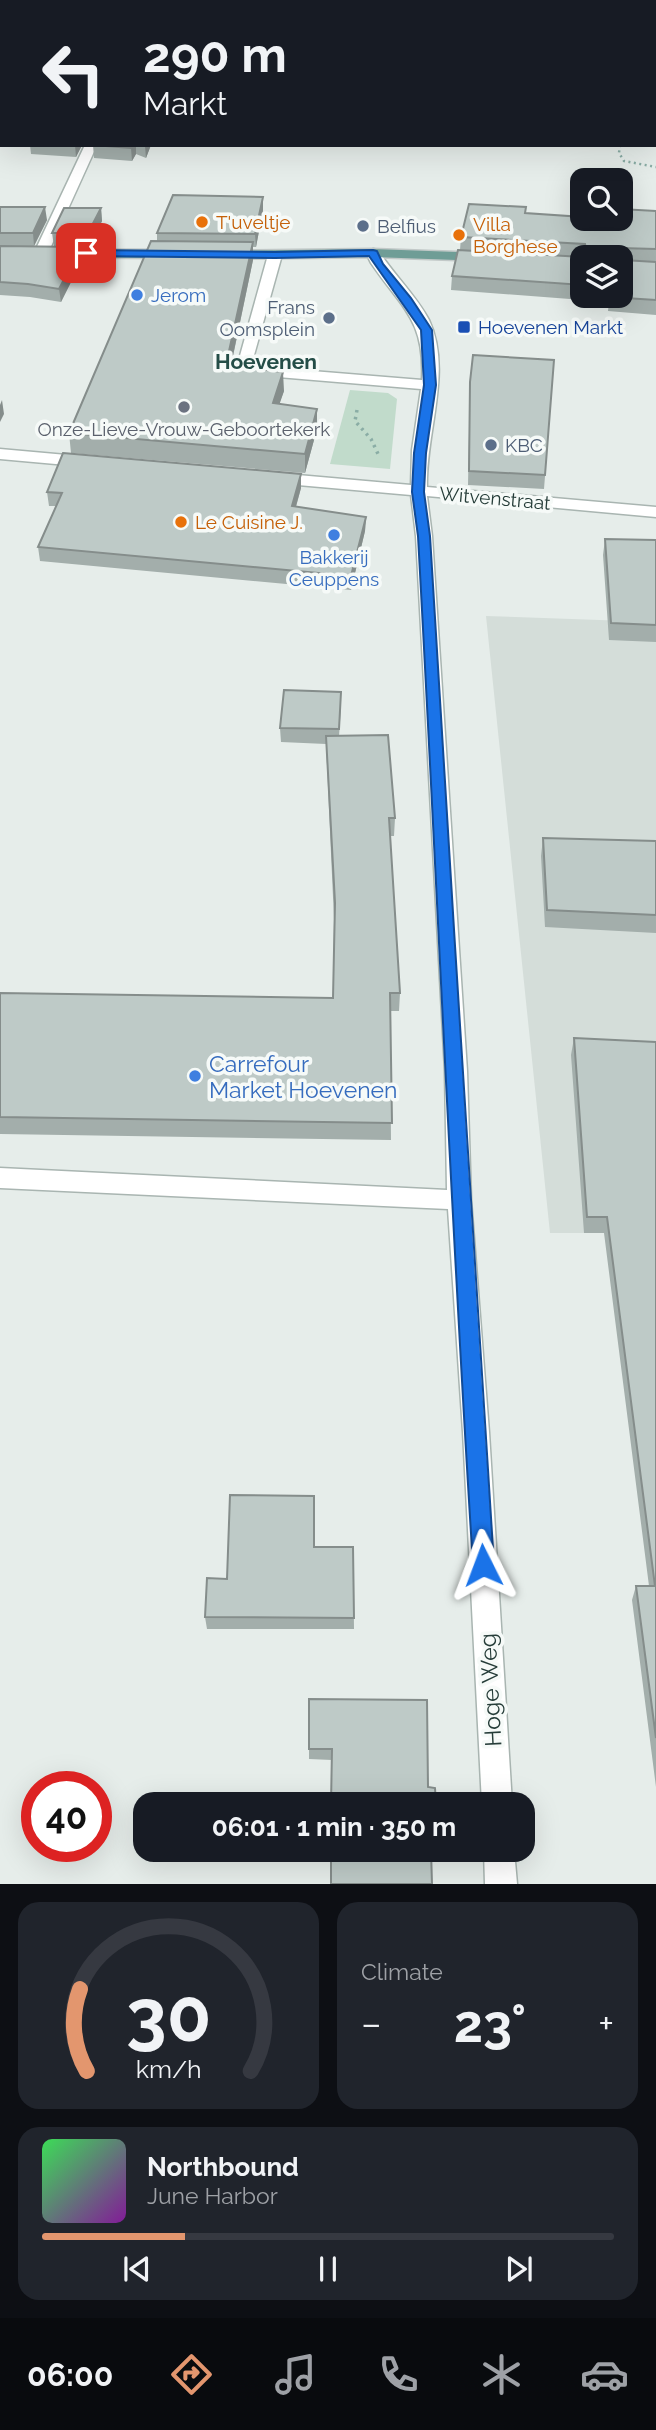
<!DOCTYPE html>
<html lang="en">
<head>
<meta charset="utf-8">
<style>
  body { margin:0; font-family:Raleway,sans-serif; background:#20242c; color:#f1f3f6; height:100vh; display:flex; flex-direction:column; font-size:26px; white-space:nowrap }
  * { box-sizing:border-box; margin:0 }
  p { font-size:23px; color:#9ea1a6 }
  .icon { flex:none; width:38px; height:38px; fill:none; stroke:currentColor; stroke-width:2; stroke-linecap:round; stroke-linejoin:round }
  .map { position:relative; height:1884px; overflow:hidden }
  .sheet { display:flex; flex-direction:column; gap:18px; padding:18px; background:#0d0f14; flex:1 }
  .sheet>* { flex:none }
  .banner { position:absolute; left:0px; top:0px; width:656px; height:147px; box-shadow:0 7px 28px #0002; background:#171b24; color:#f1f3f6; overflow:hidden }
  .buttons { position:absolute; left:570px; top:168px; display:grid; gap:14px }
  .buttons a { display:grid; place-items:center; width:63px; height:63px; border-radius:14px; background:#171b24; box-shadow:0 7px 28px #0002; font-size:35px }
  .speed { position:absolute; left:21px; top:1771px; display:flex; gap:14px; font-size:35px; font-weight:700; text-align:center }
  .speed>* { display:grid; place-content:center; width:91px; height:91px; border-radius:50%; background:#171b24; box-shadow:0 7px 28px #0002; line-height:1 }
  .speed .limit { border:10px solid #d22; background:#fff; color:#111 }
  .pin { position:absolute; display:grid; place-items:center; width:60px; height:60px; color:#fff; margin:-30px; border-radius:14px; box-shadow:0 4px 10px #0006 }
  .me { position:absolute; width:77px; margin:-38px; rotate:357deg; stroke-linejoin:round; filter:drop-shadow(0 0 5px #0008) }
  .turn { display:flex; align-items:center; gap:24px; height:147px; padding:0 28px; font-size:32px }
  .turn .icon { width:91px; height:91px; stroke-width:2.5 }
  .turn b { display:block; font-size:49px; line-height:60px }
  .big { font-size:52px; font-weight:700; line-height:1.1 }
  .sheet .tile { flex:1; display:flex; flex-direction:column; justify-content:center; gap:10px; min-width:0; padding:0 24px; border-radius:21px; background:#20242c }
  .sheet .dial { align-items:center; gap:0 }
  .dial svg { height:182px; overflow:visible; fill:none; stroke:#363941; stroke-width:7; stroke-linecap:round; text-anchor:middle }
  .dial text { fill:#f1f3f6; stroke:none }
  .song { display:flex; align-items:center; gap:21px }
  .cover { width:84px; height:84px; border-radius:10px; background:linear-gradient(135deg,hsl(130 70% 55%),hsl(290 70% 35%)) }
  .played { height:7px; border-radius:4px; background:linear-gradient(90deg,#e3966e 25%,#363941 25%) }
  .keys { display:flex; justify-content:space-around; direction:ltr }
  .heat { display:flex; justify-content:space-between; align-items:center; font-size:38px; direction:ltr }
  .sheet .tiles { flex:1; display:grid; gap:18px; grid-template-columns:1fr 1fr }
  .tile:last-child { grid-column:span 2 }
  .trip { position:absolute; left:133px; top:1792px; width:402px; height:70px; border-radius:21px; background:#171b24; box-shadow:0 7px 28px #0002; font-weight:700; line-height:70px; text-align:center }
  .dock { display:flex; height:112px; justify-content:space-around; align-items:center; background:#090b0e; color:#9ea1a6 }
  .dock .icon { width:49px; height:49px }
  .dock .current { color:#e3966e }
  .dock b { font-size:32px; color:#f1f3f6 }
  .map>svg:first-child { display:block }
  .built { fill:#d4ddd9 }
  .green { fill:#c1dbcb }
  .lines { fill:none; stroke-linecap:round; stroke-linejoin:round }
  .minor-casing { stroke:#a9b5b1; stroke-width:3 }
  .major-casing { stroke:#c2c9c8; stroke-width:3 }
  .path-far1 { stroke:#8aada5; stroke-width:2.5; stroke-dasharray:2 3.5; stroke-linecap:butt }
  .path { stroke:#8aada5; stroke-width:3.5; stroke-dasharray:2.5 4.5; stroke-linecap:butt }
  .minor { fill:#fff; fill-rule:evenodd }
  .major { fill:#6f9d96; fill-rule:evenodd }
  .wall { fill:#a3aeab; fill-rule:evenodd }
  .shaded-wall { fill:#858d8b }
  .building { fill:#becac7; stroke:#858d8b; stroke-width:2 }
  .route { fill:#1a73e8; stroke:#114b97; stroke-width:2 }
  .food-dot { fill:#e8710a; stroke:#f6faf8; stroke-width:2.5 }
  .service-dot { fill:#5c6f8a; stroke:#f6faf8; stroke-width:2.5 }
  .shop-dot { fill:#3f7fe0; stroke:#f6faf8; stroke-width:2.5 }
  .transit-dot { fill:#1a4fb4; stroke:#f6faf8; stroke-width:2.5 }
  .worship-dot { fill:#6b7280; stroke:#f6faf8; stroke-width:2.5 }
  .labels { text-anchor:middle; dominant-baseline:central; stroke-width:7; stroke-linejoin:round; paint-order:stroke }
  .far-food-label { font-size:19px; fill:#c56008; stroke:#f6faf8; text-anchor:start }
  .far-service-label { font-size:19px; fill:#4e5e75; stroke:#f6faf8; text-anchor:start }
  .far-shop-label { font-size:19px; fill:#366cbe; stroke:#f6faf8; text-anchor:start }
  .far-transit-label { font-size:19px; fill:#164399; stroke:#f6faf8; text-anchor:start }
  .far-worship-label { font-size:19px; fill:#5b616d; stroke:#f6faf8 }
  .far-street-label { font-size:19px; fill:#263d39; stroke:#f6faf8 }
  .far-quarter-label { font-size:21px; font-weight:bold; fill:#244d47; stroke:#f6faf8 }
  .shop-label { font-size:23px; fill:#366cbe; stroke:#f6faf8; text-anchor:start }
  .street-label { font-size:23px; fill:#263d39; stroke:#f6faf8 }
</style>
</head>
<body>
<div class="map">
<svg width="656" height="1884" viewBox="0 0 656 1884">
  <rect width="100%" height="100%" fill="#e6edea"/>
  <!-- built -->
  <path class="built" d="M486,616l170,6v611h-106z"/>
  <!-- green -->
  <path class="green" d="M350,390l38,3 9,6 -7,70 -60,-5z"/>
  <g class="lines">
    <!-- minor casing -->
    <g class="minor-casing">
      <path id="minor" d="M85,145h12l-49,108 -7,4 -5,-1 -2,-3z
        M373,249l5,1c15,24 38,45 51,70 24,51 -4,114 -2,167l229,20v10l-229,-21 5,40 35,535 4,129 18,232 23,372h-30l-19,-372 -15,-223 -448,-21v-20l447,22 -2,-119 -29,-535 -5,-41 -136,-12 -8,-5 8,-5 136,12 1,-35 9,-61 -178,-15 -7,-4 32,-115 7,-4 7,4 -31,111 171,14c3,-61 -20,-71 -51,-117l-5,-10z
        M0,449l89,8 8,5 -8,5 -89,-8z
        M484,1850h30l3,34h-32z"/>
    </g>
    <!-- major casing -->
    <g class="major-casing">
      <path id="major" d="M0,249l173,1 7,4 -7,4 -173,-1z
        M373,249l111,4 7,4 -7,4 -111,-4 -147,2 -7,-4 7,-4z"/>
    </g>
    <!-- path-far1 -->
    <path class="path-far1" d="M620,145l-1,8 5,8 32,6"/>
    <!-- path -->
    <path class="path" d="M357,410l-2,11 16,18 8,17"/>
    <!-- minor -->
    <use href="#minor" class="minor"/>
    <!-- major -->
    <use href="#major" class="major"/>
  </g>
  <!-- wall -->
  <path class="wall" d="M30,145h52l-6,12 -45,-3z
    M93,145h58l-5,13 -10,-4 -4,7 -38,-3z
    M263,197v13l-7,37h-3v13l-22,106 53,25 -5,13 38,25 -12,44 -234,-20 -2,-20 88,-192v-8z
    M0,207l47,13 -13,26h20l-2,-13 49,-25 1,13 -13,26 -22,-1 14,1 1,13 -21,42 -31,-5 -30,-2z
    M656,211v104l-48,-4 1,-9 -158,-12 1,-14 8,-26 1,-13 64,-24 58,6h38zM583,257h38v39h-38z
    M554,360l-10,129 -76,-4 2,-103z
    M301,474v14l-5,19 70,10 -1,14 -14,59 -311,-29 -2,-14 18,-41h-7l-2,-14z
    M605,539l51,1v102l-47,-2 -6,-85z
    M341,707l-2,29 56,82 -1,18h-4l10,157 -1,18h-9l1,129 -391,-6v-141l333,5 1,-79 -8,-175 -45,-2 -1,-14z
    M543,838l113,3v92l-111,-6 -4,-71z
    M574,1038l82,4v745l-24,-187 4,-14h13l-45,-353h-20l-13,-178z
    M314,1547h39l1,82h-147l-2,-12 22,-38z
    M309,1699l119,88 -96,-27 -23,-1z
    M331,1850h105l-1,7z"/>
  <!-- shaded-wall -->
  <path class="shaded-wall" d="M254,0h11l-2,2h-11z
    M75,145h7l-6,12z
    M133,145h3v9l-4,7 -1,-13z
    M146,145h5l-5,13 -1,-12z
    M263,197v13l-7,37 -1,-13z
    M45,207l2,13 -13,26 -1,-13z
    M101,208l1,13 -13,26 -1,-14z
    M253,242v18l-26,124 -1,-19z
    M81,247l1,13 -21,42 -2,-13z
    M283,372l1,19 -11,32v-20z
    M2,400l2,14 -4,8v-17z
    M317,409v20l-12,44v-19z
    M301,474v14l-9,32v-14z
    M366,517l-1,14 -14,59v-14z"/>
  <!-- building -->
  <path class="building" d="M109,0h145l-2,2h-132z
    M93,145h40l-2,3z
    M173,195l90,2 -8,37 -98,-1z
    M469,204l57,3 -1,6 58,4v2h38v-10l35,2v38l-35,-1 -1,9h-36l3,-2 -2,-11 -124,-7z
    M0,207h45l-12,26h-33z
    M64,208h37l-13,25h-36z
    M151,241l102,1 -27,123 57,7 -10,31 44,6 -12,45 -236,-21z
    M0,246l81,1 -22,42 -31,-5 -28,-2z
    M458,250l125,7v28l-131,-9z
    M621,259l2,1 33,2v38l-46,-3v-1h11z
    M473,355l81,5 -9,115 -76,-4 1,-89z
    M63,453l238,21 -9,32 74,11 -15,59 -313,-29 24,-54 -15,-1z
    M605,539l51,1v85l-45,-2z
    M284,690l57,2 -2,37 -59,-1z
    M388,735l7,83h-6l11,175h-10l2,130 -392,-6v-124l333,5 2,-95 -9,-167z
    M543,838l113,3v74l-109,-5z
    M574,1038l82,4v696l-20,-152h19l-48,-369h-20z
    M230,1495l84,1v51h39l1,71 -149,-1 2,-39 20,1z
    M309,1699l118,1 1,87 7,1 1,16h-105l1,-55h-23z
    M331,1850h100l1,34h-101z"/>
  <!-- route -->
  <path class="route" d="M373,250l4,1 6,13 28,34 21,32 4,55 -10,68 -2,39 6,44c22,343 40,686 64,1029l-3,7 -8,3 -7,-3 -3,-7c-22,-343 -36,-686 -55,-1029l-6,-44 2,-39 10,-68 -3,-55 -52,-74 -94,2 -189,-2 -6,-3 6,-3 189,2z"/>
  <!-- markers -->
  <g class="food-dot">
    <circle cx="202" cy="222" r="7"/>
    <circle cx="459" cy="235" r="7"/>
    <circle cx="181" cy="522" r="7"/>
  </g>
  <g class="service-dot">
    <circle cx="363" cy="226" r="7"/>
    <circle cx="329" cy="318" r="7"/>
    <circle cx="491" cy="445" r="7"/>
  </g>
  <g class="shop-dot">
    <circle cx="137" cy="295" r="7"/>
    <circle cx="334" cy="535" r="7"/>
    <circle cx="195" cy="1076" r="7"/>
  </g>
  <rect class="transit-dot" x="457" y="320" width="14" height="14" rx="3.5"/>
  <circle class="worship-dot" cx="184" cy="407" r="7"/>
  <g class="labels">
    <!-- far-food labels -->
    <g class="far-food-label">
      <text x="216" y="222">T'uveltje</text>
      <text x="473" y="224">Villa<tspan x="473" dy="22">Borghese</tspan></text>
      <text x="195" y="522">Le Cuisine J.</text>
    </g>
    <!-- far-service labels -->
    <g class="far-service-label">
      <text x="377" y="226">Belfius</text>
      <text x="315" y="307" text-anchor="end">Frans<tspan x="315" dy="22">Oomsplein</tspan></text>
      <text x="505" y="445">KBC</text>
    </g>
    <!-- far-shop labels -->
    <g class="far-shop-label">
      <text x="151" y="295">Jerom</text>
      <text x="334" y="557" text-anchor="middle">Bakkerij<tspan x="334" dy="22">Ceuppens</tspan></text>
    </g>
    <!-- far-transit labels -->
    <g class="far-transit-label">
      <text x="478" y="327">Hoevenen Markt</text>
    </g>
    <!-- far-worship labels -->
    <g class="far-worship-label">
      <text x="184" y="429">Onze-Lieve-Vrouw-Geboortekerk</text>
    </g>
    <!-- far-street labels -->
    <g class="far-street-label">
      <text transform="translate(495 498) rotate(5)">Witvenstraat</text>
    </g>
    <!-- far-quarter labels -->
    <g class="far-quarter-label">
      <text x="266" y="361">Hoevenen</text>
    </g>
    <!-- shop labels -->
    <g class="shop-label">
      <text x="209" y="1063">Carrefour<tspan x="209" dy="26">Market Hoevenen</tspan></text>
    </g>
    <!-- street labels -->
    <g class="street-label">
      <text transform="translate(490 1690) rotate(-93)">Hoge Weg</text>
    </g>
  </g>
</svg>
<div class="buttons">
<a><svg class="icon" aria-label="search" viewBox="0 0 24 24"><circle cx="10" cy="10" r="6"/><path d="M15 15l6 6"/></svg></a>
<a><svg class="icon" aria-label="layers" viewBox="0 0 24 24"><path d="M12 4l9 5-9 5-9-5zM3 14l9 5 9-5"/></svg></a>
</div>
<div class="speed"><div class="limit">40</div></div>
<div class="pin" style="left:86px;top:253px;background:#d93025"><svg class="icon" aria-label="arrive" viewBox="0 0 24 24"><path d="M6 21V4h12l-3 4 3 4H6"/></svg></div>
<svg class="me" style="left:483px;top:1565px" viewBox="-20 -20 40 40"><path d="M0-17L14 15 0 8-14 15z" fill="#1a73e8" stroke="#fff" stroke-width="4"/></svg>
<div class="trip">06:01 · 1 min · 350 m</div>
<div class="banner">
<div class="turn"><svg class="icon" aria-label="left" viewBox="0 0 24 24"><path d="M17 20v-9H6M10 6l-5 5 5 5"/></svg><div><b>290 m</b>Markt</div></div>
</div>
</div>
<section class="sheet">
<div class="tiles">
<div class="tile dial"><svg viewBox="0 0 100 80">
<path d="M14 69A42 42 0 1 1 86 69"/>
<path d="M14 69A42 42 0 0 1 11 33" stroke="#e3966e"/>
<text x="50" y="56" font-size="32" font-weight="700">30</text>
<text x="50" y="72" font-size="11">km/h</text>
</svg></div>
<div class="tile"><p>Climate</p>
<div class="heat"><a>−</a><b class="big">23°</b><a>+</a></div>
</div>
<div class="tile">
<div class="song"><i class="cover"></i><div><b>Northbound</b><p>June Harbor</p></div></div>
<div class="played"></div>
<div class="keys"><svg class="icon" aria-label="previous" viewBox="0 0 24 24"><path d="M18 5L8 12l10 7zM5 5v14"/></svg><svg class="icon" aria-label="pause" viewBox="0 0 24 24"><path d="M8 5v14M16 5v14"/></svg><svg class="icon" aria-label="next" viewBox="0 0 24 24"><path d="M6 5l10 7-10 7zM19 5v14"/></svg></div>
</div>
</div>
</section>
<nav class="dock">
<b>06:00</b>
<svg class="icon current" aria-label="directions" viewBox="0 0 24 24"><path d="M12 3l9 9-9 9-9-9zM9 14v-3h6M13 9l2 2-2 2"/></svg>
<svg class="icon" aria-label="music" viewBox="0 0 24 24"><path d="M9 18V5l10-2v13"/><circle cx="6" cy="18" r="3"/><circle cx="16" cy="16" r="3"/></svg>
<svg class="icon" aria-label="phone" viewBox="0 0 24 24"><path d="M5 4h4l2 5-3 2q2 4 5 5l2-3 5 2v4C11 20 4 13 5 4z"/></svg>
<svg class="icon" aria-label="climate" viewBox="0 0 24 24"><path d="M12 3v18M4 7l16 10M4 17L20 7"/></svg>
<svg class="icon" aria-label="car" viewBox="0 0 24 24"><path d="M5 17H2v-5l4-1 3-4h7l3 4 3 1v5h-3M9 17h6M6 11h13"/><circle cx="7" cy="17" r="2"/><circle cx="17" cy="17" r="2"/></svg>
</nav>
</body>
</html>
